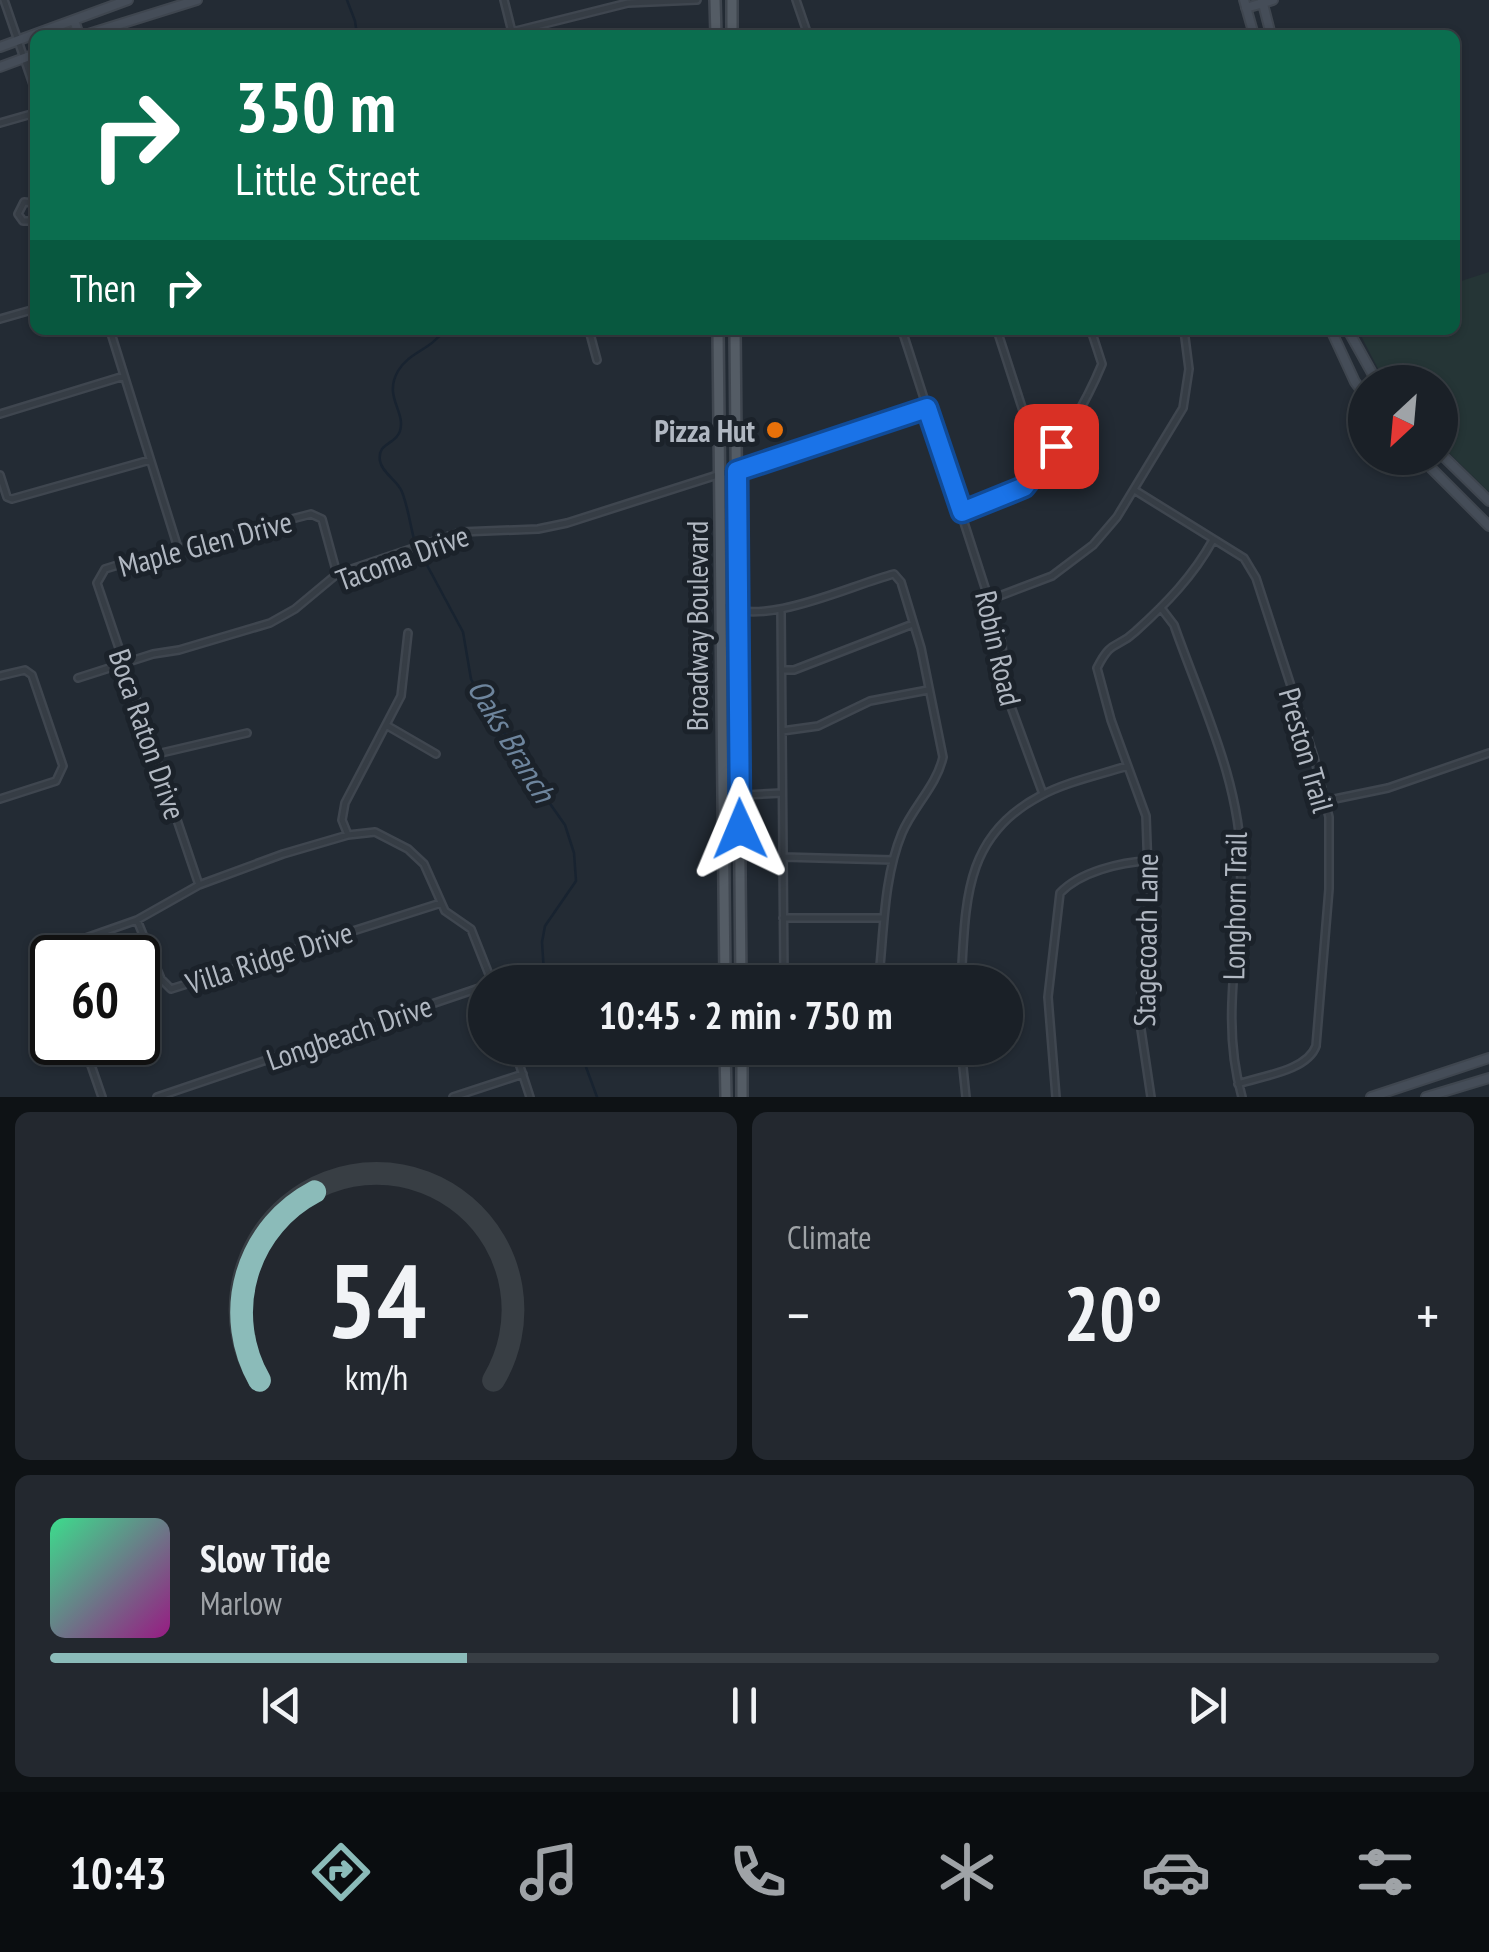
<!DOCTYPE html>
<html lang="en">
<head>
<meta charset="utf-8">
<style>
  body { margin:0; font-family:"PT Sans Narrow",sans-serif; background:#23282f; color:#f1f3f6; height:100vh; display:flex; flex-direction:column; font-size:38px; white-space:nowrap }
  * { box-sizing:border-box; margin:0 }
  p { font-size:32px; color:#9fa3a7 }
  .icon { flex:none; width:55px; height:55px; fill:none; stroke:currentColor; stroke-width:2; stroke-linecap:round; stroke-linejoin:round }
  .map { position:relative; height:1097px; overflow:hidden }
  .drawer { display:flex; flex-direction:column; gap:15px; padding:15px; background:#0e1215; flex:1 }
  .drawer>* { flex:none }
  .banner { position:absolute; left:30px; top:30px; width:1430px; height:305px; border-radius:15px; box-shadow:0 2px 8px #0004,0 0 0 2px #383e44; background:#0b6e4f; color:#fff; overflow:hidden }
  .needle { width:65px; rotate:206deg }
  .controls { position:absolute; left:1348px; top:365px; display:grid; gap:20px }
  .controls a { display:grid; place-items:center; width:110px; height:110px; border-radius:50%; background:#1a2027; box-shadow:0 2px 8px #0004,0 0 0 2px #383e44; font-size:50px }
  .speed { position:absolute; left:30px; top:935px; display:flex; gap:20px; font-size:50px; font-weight:700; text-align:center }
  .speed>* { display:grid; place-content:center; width:130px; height:130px; border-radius:50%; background:#1a2027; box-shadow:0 2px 8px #0004,0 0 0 2px #383e44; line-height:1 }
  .speed .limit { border:5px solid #111; border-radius:15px; background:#fff; color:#111 }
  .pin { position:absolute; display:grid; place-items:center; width:85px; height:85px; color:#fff; margin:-42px; border-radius:20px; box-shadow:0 5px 15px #0006 }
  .me { position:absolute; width:110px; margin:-55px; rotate:359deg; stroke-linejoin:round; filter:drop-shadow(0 0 8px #0008) }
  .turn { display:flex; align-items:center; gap:35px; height:210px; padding:0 40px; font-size:45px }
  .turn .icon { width:130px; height:130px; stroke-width:2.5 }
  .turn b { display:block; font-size:70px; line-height:85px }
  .then { display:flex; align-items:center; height:95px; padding:0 40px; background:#0003; gap:20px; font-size:38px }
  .big { font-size:75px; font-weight:700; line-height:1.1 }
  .drawer .tile { flex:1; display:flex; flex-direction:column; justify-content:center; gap:15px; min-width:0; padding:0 35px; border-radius:15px; background:#23282f }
  .drawer .dial { align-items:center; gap:0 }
  .dial svg { height:260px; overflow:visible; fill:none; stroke:#383e44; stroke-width:7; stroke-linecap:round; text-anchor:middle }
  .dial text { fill:#f1f3f6; stroke:none }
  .song { display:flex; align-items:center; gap:30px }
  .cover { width:120px; height:120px; border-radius:15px; background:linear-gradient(135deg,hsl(150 70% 55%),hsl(310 70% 35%)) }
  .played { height:10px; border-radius:5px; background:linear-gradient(90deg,#8bbbb9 30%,#383e44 30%) }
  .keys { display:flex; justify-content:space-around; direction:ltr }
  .heat { display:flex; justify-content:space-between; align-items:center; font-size:55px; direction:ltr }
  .drawer .tiles { flex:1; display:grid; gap:15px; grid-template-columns:1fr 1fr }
  .tile:last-child { grid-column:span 2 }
  .trip { position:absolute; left:468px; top:965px; width:555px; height:100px; border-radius:50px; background:#1a2027; box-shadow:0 2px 8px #0004,0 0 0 2px #383e44; font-weight:700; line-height:100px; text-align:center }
  .tab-bar { display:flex; height:160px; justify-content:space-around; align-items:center; background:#0a0d10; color:#9fa3a7 }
  .tab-bar .icon { width:70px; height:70px }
  .tab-bar .active { color:#8bbbb9 }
  .tab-bar b { font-size:45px; color:#f1f3f6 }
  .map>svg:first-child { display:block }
  .green { fill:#253536 }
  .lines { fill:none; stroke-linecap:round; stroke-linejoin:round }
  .stream { stroke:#182330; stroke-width:2.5 }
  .street-casing { stroke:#3f464f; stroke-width:10 }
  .secondary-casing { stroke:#3f464f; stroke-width:12 }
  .primary-casing { stroke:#3f464f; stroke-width:14 }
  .street { stroke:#363d45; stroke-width:5 }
  .secondary { stroke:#454d58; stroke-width:8 }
  .primary { stroke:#545c65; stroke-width:9 }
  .route-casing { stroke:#114b97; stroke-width:25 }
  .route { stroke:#1a73e8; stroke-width:18 }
  .food-dot { fill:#e8710a; stroke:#1b222a; stroke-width:4 }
  .labels { text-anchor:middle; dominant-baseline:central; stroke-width:10; stroke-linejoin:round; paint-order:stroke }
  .poi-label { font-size:30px; font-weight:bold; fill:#b1b8c2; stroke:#1b222a; text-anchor:end }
  .street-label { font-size:30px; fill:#b1b8c2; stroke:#1b222a }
  .water-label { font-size:32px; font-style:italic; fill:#6e859d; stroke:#1b222a }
</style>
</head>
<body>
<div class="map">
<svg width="1489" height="1097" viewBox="0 0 1489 1097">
  <rect width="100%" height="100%" fill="#232b34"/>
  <!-- green -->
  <path class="green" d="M1489,272v220l-49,-48v-62h-55l-27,-52h97v-47z"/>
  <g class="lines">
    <!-- stream -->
    <path class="stream" d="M347,0l8,21 2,14
      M414,539c-4,-15 -6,-32 -12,-47 -4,-11 -20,-19 -22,-31 -3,-19 16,-16 20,-30 6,-20 -17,-34 -2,-60 11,-19 33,-21 46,-41
      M421,554l42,78 8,47 19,36 48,60 8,23 19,27 9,28 2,28 -31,45 -3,16 2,31 5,9
      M579,1048l18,49"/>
    <!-- street casing -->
    <g class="street-casing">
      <path id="street" d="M4,0l31,90
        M504,0l8,32
        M796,0l12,35
        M512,32l116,-29 69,-3
        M0,123l35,-10
        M35,203l-11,-1 -6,12 5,7h12
        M0,319l35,-10
        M110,330l68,218
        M589,330l8,30
        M902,330l87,270 13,43 2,37 6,24 33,90
        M997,330l30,93 10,12 19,11
        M0,414l124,-38
        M0,475l7,22 5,2 138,-39
        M1136,491l108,67 12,20 58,179 15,60v72l-13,157c-9,25 -55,30 -78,38
        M962,512c21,-8 48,-14 65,-28 26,-21 62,-88 75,-120l-11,-34
        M989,600l63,-24 41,-31 24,-28 66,-109 6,-39 -5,-39
        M721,605c44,23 127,-19 173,-31l7,8 20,66 22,109c-6,28 -30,50 -41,76 -17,41 -18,90 -22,133l-8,10 -131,1
        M1161,608l13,17c27,77 68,160 67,243 -1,77 -21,153 1,229
        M781,609l3,369
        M782,670h12l119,-46
        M0,676l25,-6 7,5 31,91 -7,15 -56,18
        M78,678l75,-24 26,-4 91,-27 25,-14 42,-35 124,-42 77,-3 29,-6 360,-115
        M386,725l50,29
        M782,731l36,-5 52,-25 58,-11
        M157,754l90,-21
        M725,796l57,-3
        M1325,801l63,-13 101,-35
        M348,835l-6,-15 3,-17 56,-107 7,-63
        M783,857l110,3
        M199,885l-102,-302 8,-14 19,-6 187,-49 11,5 15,55
        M783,918h101
        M137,920l24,59 10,10 270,-86
        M56,958l7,-12 74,-26 62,-35 84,-31 65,-19 27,-3 33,17 16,15 21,47 26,18 21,53
        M961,982c5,-77 1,-145 79,-186 26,-14 59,-21 87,-30
        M83,1042l19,55
        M514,1048l16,49
        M961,1048l5,49
        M157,1097l328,-111
        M453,1097l70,-23
        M1056,1097l-8,-100 12,-104c20,-21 60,-31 89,-32
        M1151,1097l-11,-74 4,-88 5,-36 -3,-83 -35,-96 -14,-52c15,-30 19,-18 39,-37 31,-28 57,-55 77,-91"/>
    </g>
    <!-- secondary casing -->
    <g class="secondary-casing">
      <path id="secondary" d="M1244,0l10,35
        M1262,0l9,35
        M1246,8l27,-8
        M74,20l5,15
        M85,35l112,-35
        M0,47l128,-47
        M0,67l35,-13
        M1331,330l24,52 10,13
        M1348,330l29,52
        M1440,453l49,48
        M1421,458l68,68
        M1371,1097l118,-39
        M1426,1097l63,-19"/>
    </g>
    <!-- primary casing -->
    <g class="primary-casing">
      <path id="primary" d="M715,0l1,35
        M732,0v35
        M718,330l7,652
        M735,330l6,652
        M725,1048l1,49
        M742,1048v49"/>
    </g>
    <!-- street -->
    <use href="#street" class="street"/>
    <!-- secondary -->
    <use href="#secondary" class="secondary"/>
    <!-- primary -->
    <use href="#primary" class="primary"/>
  </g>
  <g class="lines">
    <!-- route casing -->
    <g class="route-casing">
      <path id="route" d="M740,829l-3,-358 190,-63 35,104 62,-25 32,-41"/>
    </g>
    <!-- route -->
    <use href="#route" class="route"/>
  </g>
  <!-- markers -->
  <circle class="food-dot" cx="775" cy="430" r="10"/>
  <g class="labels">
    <!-- poi labels -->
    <g class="poi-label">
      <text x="755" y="430">Pizza Hut</text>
    </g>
    <!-- street labels -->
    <g class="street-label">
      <text transform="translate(205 543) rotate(-15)">Maple Glen Drive</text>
      <text transform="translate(402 557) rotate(-20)">Tacoma Drive</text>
      <text transform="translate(696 626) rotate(-90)">Broadway Boulevard</text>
      <text transform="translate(999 648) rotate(77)">Robin Road</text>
      <text transform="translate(148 734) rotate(71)">Boca Raton Drive</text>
      <text transform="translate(1307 750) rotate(74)">Preston Trail</text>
      <text transform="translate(1234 906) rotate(-89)">Longhorn Trail</text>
      <text transform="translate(1145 940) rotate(-89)">Stagecoach Lane</text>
      <text transform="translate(269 957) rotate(-18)">Villa Ridge Drive</text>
      <text transform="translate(349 1032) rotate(-19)">Longbeach Drive</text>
    </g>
    <!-- water labels -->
    <g class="water-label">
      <text transform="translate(512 740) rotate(59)">Oaks Branch</text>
    </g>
  </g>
</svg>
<div class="controls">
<a><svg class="needle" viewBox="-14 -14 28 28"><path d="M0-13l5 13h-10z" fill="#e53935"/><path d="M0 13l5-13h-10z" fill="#9fa3a7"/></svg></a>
</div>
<div class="speed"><div class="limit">60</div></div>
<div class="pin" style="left:1056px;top:446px;background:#d93025"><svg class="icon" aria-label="arrive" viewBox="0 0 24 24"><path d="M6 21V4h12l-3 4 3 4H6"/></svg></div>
<svg class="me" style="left:740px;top:829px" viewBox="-20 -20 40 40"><path d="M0-17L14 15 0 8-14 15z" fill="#1a73e8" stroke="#fff" stroke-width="4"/></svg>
<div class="trip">10:45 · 2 min · 750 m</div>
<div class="banner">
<div class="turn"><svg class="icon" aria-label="right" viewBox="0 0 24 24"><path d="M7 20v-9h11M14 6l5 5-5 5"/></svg><div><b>350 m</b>Little Street</div></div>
<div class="then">Then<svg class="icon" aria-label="right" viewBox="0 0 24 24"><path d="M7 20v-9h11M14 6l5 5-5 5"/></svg></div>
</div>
</div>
<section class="drawer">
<div class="tiles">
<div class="tile dial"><svg viewBox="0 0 100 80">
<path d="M14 69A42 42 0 1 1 86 69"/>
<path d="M14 69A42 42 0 0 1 31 11" stroke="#8bbbb9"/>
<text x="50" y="56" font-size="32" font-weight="700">54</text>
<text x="50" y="72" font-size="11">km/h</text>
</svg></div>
<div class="tile"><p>Climate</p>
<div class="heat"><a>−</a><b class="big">20°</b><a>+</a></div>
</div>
<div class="tile">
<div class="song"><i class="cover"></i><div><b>Slow Tide</b><p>Marlow</p></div></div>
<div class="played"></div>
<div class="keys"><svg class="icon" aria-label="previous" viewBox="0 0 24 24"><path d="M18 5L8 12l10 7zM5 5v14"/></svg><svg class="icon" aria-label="pause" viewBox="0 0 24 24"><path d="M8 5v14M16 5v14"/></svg><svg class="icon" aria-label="next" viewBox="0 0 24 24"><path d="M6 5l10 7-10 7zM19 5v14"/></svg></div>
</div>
</div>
</section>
<nav class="tab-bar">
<b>10:43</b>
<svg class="icon active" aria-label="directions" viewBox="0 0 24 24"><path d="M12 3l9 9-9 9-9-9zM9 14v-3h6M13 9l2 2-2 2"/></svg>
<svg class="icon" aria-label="music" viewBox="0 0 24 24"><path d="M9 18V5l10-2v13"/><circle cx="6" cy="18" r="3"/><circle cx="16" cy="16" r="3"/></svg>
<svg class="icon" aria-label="phone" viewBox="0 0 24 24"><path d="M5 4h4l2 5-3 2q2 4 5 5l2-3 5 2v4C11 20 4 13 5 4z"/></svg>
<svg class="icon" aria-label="climate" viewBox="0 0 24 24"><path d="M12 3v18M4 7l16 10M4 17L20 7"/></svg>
<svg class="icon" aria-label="car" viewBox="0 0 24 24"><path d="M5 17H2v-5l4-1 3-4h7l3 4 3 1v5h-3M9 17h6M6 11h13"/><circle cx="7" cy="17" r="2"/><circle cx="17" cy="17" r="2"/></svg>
<svg class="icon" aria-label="filters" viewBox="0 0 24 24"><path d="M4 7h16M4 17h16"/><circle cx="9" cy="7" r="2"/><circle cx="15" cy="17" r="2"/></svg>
</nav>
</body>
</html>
